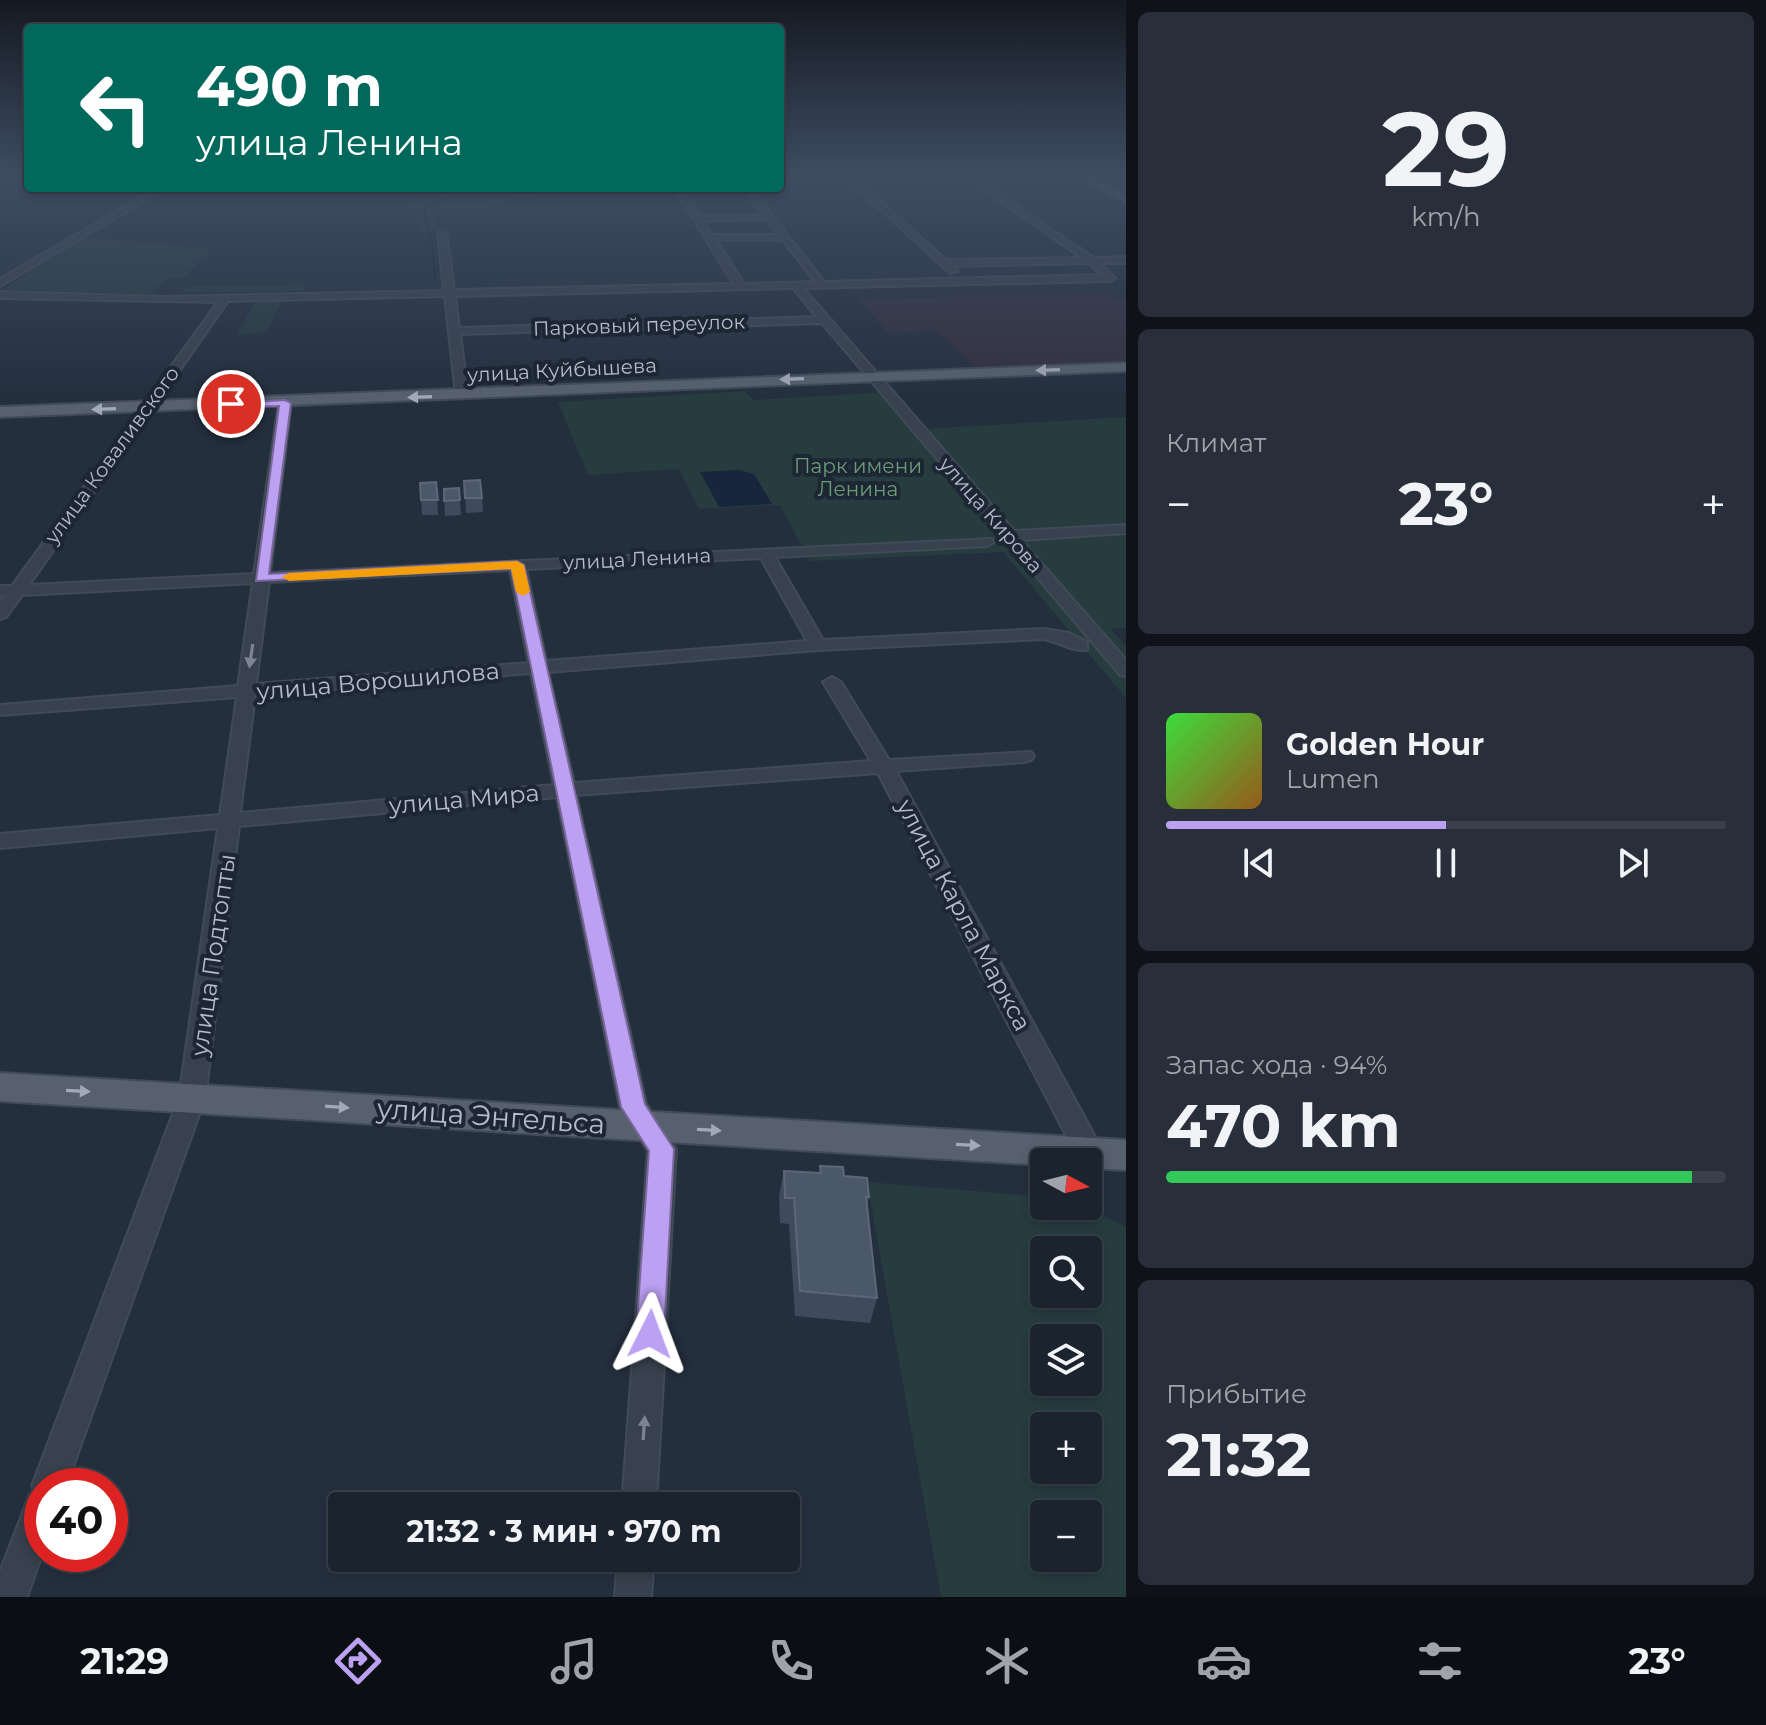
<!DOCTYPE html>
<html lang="ru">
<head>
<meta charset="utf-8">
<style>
  body { margin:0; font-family:Montserrat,sans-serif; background:#282f3a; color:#f1f3f6; height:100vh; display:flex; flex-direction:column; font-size:30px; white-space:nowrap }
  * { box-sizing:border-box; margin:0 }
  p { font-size:26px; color:#a0a4aa }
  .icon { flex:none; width:44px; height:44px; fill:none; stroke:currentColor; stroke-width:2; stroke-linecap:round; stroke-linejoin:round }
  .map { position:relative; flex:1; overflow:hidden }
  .details { display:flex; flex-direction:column; gap:12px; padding:12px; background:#0f1319; width:640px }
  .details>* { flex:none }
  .top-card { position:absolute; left:24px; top:24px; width:760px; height:168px; border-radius:8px; box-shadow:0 4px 12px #0003,0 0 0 2px #39404a; background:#00695c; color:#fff; overflow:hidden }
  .needle { width:52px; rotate:97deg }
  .buttons { position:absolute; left:1030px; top:1148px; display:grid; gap:16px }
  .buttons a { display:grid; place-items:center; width:72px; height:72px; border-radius:8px; background:#1b232e; box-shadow:0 4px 12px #0003,0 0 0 2px #39404a; font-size:40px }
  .speed { position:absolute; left:24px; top:1468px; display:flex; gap:16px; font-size:40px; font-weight:700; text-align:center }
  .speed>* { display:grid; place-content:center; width:104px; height:104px; border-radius:50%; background:#1b232e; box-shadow:0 4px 12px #0003,0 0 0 2px #39404a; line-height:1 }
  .speed .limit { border:12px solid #d22; background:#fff; color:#111 }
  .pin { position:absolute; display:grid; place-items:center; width:68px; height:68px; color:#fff; margin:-34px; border:4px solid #fff; border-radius:50%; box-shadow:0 2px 8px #0007 }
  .me { position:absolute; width:88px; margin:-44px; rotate:3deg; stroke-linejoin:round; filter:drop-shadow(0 0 6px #0008) }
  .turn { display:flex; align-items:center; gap:28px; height:168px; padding:0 40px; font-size:36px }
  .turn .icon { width:104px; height:104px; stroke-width:2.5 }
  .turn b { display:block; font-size:56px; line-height:68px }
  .big { font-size:60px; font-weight:700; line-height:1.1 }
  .details .card { flex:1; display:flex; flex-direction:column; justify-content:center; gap:12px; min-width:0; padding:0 28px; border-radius:12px; background:#282f3a }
  .details .dial { align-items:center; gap:0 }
  .dial b { font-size:104px; line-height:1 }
  .song { display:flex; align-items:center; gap:24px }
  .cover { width:96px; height:96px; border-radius:12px; background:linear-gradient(135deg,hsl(120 70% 55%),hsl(30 70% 35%)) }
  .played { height:8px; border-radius:4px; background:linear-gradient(90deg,#bca0f2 50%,#39404a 50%) }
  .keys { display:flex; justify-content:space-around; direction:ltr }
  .heat { display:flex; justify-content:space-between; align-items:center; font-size:44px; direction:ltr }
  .charge { height:12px; border-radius:6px; background:linear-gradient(90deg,#34c759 94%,#39404a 0) }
  .trip { position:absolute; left:328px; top:1492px; width:472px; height:80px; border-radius:8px; background:#1b232e; box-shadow:0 4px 12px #0003,0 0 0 2px #39404a; font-weight:700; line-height:80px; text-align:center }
  .menu { display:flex; height:128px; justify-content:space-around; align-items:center; background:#0b0e12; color:#a0a4aa }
  .menu .icon { width:56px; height:56px }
  .menu .selected { color:#bca0f2 }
  .menu b { font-size:36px; color:#f1f3f6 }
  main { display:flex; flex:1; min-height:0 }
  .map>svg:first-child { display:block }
  .medical { fill:#32303f }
  .green { fill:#263c3f; fill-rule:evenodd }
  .water { fill:#17263c }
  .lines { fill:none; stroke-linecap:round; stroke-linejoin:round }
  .stream { stroke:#17263c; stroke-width:2 }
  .minor-casing { stroke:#414a57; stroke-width:4 }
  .major-casing { stroke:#414a57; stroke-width:4 }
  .minor { fill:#38414e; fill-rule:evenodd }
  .major { fill:#56606e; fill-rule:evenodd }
  .wall { fill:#3f4b5c }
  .building { fill:#4b5868; stroke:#5c6777; stroke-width:2 }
  .oneway { fill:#a1aab7 }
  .oneway2 { fill:#7c8592 }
  .route { fill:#bca0f2; stroke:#7a689d; stroke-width:2 }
  .slow { fill:#f59e0b }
  .labels { text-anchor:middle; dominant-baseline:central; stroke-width:8; stroke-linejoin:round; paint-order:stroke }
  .far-street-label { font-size:20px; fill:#b4bcc9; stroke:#1d2633 }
  .far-park-label { font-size:20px; fill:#6b9a76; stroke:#1d2633 }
  .street-label { font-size:24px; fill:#b4bcc9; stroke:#1d2633 }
  .near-street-label { font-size:28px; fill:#b4bcc9; stroke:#1d2633 }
</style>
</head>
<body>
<main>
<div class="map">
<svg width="1126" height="1597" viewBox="0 0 1126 1597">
  <rect width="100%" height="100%" fill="#242f3e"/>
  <!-- medical -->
  <path class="medical" d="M1106,294l12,7h8v61l-151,5 -39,-36 -48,2 -29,-34z"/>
  <!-- green -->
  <path class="green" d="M446,188h46l-13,6 84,-6 -7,8 -37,1 -27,10 -58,1 4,23h-16l-12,-33 28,-1z
    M85,237l126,12 -28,29h-15l-18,16 -148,-4z
    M305,285l-2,6 -122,1 7,-6z
    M264,301h18l-16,31 -29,3 17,-31z
    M745,391l8,9 137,-8 33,37 203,-12v211l-15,1 15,17v52l-123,-146 -193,9 -30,-56 -81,4 -20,-40 -91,6 -30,-73z
    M867,1182l177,15v9h39l43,21v370h-185zM1044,1250h44v44h-44zM1044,1338h44v44h-44zM1044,1426h44v44h-44zM1044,1514h44v44h-44z"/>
  <!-- water -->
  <path class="water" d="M739,470l15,4 18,30 -53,3 -19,-35z"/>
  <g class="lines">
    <!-- stream -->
    <path class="stream" d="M429,231l-6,-23 55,-20
      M431,234l4,43"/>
    <!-- minor casing -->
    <g class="minor-casing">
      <path id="minor" d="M2,174h26v3z
        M842,174h7l97,86 136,-2 -121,-84h8l125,84 32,-1v6h-27l16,15 -5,3 -307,7 211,243 112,-6v8l-105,7 105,120v16l-6,-1 -298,-352 -362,11 8,61 -6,3 -6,-3 -11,-99 -217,5 -199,284 225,-11 25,-171 6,-4 6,4 -21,170 722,-34 2,3 -7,4 -212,11 48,83 220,-11 26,4 18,9v8c-14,2 -30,-9 -44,-11l-225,11 -270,22 26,111 297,-22 -48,-79 9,-5 9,5 48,78 142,-8 3,4 -3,4 -7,2 -128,9 203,373 4,8 -4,8 -10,3 -10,-3 -201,-387 -302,22 70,309 30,45 -20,357h-34l26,-355 -28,-44 -63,-310 -318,29 -34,272 -139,388h-24v68l-15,43h-27v-25l30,-78 4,-2 -2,-6 147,-388 39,-270 -218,20v-14l220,-19 17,-118 -237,18v-10l238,-19 15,-103 -231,12 -16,22 -6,2v-16l5,-8 -5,1v-10h12l206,-284 -218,-4v-6l164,5 280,-6 -6,-59 4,-2 4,2 8,58 280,-6 -60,-96h8l18,29 64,-2 -21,-27h8l73,94 278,-7 -13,-12 -137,3 6,5 -8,2zM767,219l12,16h-67l-9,-14zM716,240h67l32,42 -71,2zM793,288l24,29 -358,11 -4,-32zM761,558l46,83 -261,20 -20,-92zM510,570l19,93 -273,21 13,-102zM531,673l23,112 -314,28 15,-118z
        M157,188h9l-166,98v-7z
        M618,1558h36l-3,39h-36z"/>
    </g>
    <!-- major casing -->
    <g class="major-casing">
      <path id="major" d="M1075,174h12l39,22v7z
        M1126,363v8l-1126,46v-10z
        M0,1073l1126,67v30l-38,-2v-6h-44v3l-1044,-64z"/>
    </g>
    <!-- minor -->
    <use href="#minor" class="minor"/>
    <!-- major -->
    <use href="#major" class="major"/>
  </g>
  <!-- wall -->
  <path class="wall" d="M464,481l18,17 1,14 -17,1z
    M436,482l2,33h-16l-2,-32z
    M459,488l2,27 -16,1 -1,-27z
    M820,1166l24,10 25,21 -2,10 10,91 -7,25 -75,-7 -6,-92 -9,-1 -1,-27 5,-25 35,2z"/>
  <!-- building -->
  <path class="building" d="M480,480l2,18h-17l-1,-17z
    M436,482l2,18h-17l-1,-17z
    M459,488l1,12 -16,1v-12z
    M820,1166l23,1 1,9 23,2 2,19h-3l11,101 -77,-7 -6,-93h-9l-1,-27 37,2z"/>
  <!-- one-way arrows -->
  <defs><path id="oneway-solid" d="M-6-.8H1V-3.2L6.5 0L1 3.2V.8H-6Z" transform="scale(2)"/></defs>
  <g class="oneway">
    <use href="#oneway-solid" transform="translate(1048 370) rotate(178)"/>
    <use href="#oneway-solid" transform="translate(792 379) rotate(178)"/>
    <use href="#oneway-solid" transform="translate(420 397) rotate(178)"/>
    <use href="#oneway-solid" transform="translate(104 409) rotate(178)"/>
    <use href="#oneway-solid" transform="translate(78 1091) rotate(3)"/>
    <use href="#oneway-solid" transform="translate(337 1107) rotate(4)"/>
    <use href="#oneway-solid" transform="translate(709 1130) rotate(3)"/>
    <use href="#oneway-solid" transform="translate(968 1145) rotate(3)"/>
  </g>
  <g class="oneway2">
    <use href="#oneway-solid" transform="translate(251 656) rotate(98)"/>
    <use href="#oneway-solid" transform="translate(644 1428) rotate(-86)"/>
  </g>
  <!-- sky -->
  <linearGradient id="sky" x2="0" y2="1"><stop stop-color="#141a22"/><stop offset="0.44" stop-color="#3f4d63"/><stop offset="1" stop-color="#3f4d63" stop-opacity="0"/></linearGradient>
  <rect width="1126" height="398" fill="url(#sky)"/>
  <!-- route -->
  <path class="route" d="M285,400l6,3 -22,171 248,-13 7,4 121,539 29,45 -10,185 -4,9 -10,4 -10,-4 -4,-9 13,-183 -28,-44 -110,-538 -255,12 23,-175 -48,2 -6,-4z"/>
  <!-- slow -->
  <path class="slow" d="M517,561l7,4 6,27 -7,4 -7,-4 -5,-23 -222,12 -7,-4 7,-4z"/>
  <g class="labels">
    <!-- far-street labels -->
    <g class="far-street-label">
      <text transform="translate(639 325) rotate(-2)">Парковый переулок</text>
      <text transform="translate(562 370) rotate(-3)">улица Куйбышева</text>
      <text transform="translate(112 455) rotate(-54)">улица Коваливского</text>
      <text transform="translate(991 515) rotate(49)">улица Кирова</text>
      <text transform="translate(637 559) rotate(-3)">улица Ленина</text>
    </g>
    <!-- far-park labels -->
    <g class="far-park-label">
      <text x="858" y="466">Парк имени<tspan x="858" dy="23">Ленина</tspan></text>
    </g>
    <!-- street labels -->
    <g class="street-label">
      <text transform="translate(378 681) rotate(-5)">улица Ворошилова</text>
      <text transform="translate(464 799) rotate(-5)">улица Мира</text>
      <text transform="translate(964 915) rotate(62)">улица Карла Маркса</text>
      <text transform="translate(213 955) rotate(-82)">улица Подтопты</text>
    </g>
    <!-- near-street labels -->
    <g class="near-street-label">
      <text transform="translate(491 1116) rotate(4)">улица Энгельса</text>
    </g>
  </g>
</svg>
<div class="buttons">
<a><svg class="needle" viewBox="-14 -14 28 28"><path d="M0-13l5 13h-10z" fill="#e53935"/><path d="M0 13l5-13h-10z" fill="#a0a4aa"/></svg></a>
<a><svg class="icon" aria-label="search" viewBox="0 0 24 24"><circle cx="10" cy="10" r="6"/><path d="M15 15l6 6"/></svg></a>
<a><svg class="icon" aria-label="layers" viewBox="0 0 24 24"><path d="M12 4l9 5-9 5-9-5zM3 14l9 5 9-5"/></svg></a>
<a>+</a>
<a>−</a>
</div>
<div class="speed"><div class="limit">40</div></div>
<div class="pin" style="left:231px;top:404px;background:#d93025"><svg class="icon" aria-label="arrive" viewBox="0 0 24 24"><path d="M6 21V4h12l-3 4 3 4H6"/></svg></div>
<svg class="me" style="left:650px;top:1334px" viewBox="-20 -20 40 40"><path d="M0-17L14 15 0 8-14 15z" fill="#bca0f2" stroke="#fff" stroke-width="4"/></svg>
<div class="trip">21:32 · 3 мин · 970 m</div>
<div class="top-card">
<div class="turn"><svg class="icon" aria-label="left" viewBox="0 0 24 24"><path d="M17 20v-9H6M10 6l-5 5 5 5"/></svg><div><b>490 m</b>улица Ленина</div></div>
</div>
</div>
<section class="details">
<div class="card dial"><b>29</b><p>km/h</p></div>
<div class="card"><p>Климат</p>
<div class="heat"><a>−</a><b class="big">23°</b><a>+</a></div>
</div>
<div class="card">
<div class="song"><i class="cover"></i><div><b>Golden Hour</b><p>Lumen</p></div></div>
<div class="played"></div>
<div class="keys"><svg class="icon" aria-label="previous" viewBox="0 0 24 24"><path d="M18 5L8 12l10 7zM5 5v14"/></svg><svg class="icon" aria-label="pause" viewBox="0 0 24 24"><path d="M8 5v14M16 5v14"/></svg><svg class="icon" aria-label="next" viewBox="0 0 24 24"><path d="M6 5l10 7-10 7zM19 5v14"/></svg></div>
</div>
<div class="card"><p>Запас хода · 94%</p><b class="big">470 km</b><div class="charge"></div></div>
<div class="card"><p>Прибытие</p><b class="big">21:32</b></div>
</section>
</main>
<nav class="menu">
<b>21:29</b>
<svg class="icon selected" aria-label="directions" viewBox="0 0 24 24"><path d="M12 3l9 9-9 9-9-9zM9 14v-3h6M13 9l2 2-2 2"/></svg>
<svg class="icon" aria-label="music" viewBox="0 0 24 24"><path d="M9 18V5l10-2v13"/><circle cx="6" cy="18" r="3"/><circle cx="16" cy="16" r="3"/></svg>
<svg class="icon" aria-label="phone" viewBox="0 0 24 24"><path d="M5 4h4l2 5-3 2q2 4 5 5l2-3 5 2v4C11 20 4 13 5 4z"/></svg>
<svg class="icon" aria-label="climate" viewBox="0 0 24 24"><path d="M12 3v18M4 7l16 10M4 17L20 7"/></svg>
<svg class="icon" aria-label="car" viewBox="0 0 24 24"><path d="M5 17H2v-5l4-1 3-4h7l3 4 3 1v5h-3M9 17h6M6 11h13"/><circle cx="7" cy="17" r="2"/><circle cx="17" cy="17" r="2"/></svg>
<svg class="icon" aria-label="filters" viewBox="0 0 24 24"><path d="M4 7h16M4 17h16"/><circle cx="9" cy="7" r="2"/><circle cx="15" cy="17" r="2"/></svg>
<b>23°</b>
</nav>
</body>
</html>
